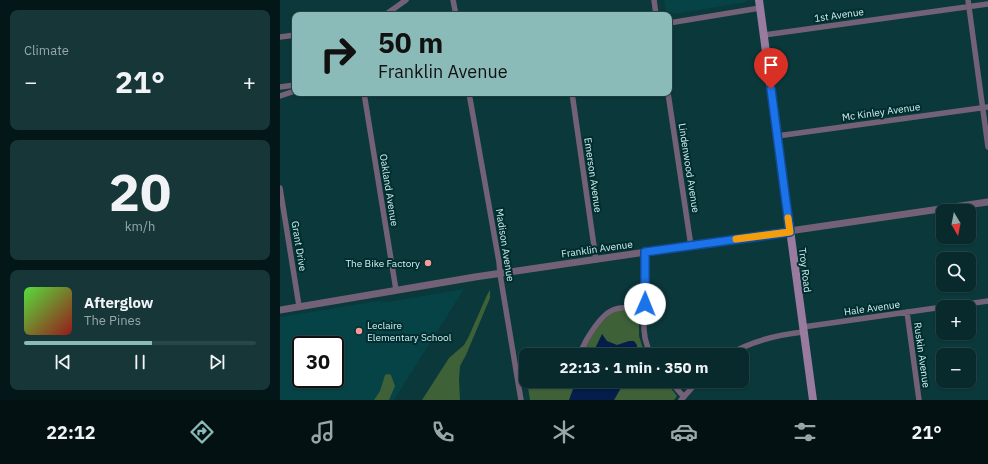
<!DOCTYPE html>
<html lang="en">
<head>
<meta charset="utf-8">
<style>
  body { margin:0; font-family:"IBM Plex Sans",sans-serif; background:#163638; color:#f1f3f6; height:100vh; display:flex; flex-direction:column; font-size:15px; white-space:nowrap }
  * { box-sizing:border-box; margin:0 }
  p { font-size:13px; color:#98a7a9 }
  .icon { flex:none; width:22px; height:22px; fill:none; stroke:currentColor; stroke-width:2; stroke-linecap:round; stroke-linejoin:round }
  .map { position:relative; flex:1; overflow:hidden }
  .drawer { display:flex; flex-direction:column; gap:10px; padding:10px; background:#041718; width:280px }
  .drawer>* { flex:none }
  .guide { position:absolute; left:12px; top:12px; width:380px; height:84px; border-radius:8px; box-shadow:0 1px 3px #0004,0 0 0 1px #294648; background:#8bbbb9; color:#111; overflow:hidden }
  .needle { width:26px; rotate:170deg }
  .controls { position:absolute; left:656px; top:204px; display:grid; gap:8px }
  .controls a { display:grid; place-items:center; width:40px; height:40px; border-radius:8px; background:#082a2c; box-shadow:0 1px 3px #0004,0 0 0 1px #294648; font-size:20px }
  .speed { position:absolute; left:12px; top:336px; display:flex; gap:8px; font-size:20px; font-weight:700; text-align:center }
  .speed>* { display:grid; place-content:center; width:52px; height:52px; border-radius:50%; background:#082a2c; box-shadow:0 1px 3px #0004,0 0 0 1px #294648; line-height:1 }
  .speed .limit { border:2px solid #111; border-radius:6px; background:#fff; color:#111 }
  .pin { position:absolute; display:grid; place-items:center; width:34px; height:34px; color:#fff; margin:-41px -17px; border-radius:50% 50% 50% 0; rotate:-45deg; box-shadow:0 0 4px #0007 }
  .pin .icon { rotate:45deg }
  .me { position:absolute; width:44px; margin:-22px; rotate:1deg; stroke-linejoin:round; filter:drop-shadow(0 0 3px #0008) }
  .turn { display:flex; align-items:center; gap:14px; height:84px; padding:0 20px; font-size:18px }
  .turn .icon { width:52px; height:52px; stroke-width:2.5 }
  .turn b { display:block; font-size:28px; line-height:34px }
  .big { font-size:30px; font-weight:800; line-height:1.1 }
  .drawer .widget { flex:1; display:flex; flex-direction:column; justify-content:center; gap:6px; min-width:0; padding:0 14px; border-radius:8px; background:#163638 }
  .drawer .dial { align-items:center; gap:0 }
  .dial b { font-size:52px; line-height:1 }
  .song { display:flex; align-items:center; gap:12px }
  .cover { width:48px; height:48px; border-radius:6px; background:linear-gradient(135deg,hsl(110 70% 55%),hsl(0 70% 35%)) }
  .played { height:4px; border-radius:2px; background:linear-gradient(90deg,#8bbbb9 55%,#294648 55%) }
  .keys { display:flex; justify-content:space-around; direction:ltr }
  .heat { display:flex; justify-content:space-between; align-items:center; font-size:22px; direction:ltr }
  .trip { position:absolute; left:239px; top:348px; width:230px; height:40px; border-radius:8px; background:#082a2c; box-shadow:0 1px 3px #0004,0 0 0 1px #294648; font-weight:800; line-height:40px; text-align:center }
  .tab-bar { display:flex; height:64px; justify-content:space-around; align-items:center; background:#031112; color:#98a7a9 }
  .tab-bar .icon { width:28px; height:28px }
  .tab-bar .active { color:#8bbbb9 }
  .tab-bar b { font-size:18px; color:#f1f3f6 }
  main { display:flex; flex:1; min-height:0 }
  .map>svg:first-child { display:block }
  .built { fill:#064346; fill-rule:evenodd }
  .green { fill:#3e6138 }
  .water { fill:#051d4a }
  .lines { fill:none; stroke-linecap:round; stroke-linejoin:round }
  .minor { stroke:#736177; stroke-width:5.5 }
  .tertiary { stroke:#736177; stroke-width:7 }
  .secondary { stroke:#987b9e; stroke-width:8 }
  .route-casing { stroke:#114b97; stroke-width:10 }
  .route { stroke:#1a73e8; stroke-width:7 }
  .slow { stroke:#f59e0b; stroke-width:7 }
  .poi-dot { fill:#f59b99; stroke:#002e30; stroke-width:1.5 }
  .labels { text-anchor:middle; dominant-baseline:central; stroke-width:4; stroke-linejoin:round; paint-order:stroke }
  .street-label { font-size:10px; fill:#d3f0f1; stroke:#002e30 }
  .poi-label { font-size:10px; fill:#d3f0f1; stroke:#002e30; text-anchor:end }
</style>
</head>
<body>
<main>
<section class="drawer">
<div class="widget"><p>Climate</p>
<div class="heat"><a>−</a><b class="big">21°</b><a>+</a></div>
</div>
<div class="widget dial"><b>20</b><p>km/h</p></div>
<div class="widget">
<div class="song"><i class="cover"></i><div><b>Afterglow</b><p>The Pines</p></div></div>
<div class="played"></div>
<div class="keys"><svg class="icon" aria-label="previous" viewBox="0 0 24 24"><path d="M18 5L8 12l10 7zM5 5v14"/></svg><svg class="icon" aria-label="pause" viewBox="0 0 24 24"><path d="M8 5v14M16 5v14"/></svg><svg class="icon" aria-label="next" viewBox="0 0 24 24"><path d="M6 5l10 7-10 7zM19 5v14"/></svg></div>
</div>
</section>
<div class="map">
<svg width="708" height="400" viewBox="0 0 708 400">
  <rect width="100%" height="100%" fill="#0a383b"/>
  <!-- built -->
  <path class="built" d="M384,0h83v2l-73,12 -8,-3z
    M184,289l-70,111h-114v-83l98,-16 9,1zM21,345h34v34h-34z"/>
  <!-- green -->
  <path class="green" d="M210,290v8l-24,57 -6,11 -1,13 1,21h-38l27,-42 15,-13 5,-9 18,-41z
    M338,310h15l6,5v21l6,19h-65c11,-16 20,-37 38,-45z
    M108,374l3,1 4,11 -6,14h-15l6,-9 5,-16z
    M247,381h138l12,15 -3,4h-144z"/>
  <!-- water -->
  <path class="water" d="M322,334l5,7 10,4 12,-4h5l3,4 -1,10h-44z
    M296,381h49l-11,19h-45z"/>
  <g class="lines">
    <!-- minor -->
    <path class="minor" d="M173,0l3,15
      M374,0l2,15
      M688,0l20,147
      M105,15l21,-15
      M389,23l91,-15
      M484,35l224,-31
      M0,37l15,-2
      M0,87l15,-2
      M84,93l32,197
      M189,93l30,169 1,12 21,126
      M292,93l24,167
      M388,93l23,153
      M0,96l15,-5
      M497,136l211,-29
      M0,188l19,118
      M365,252l-1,77 1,9 5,17
      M666,307l42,-6
      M627,312l12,88
      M523,327l140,-20
      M298,355c4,-5 6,-11 9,-16 15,-25 28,-40 57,-26
      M448,355c23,-14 48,-20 75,-23
      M236,367l10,-1
      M390,381l14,16
      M401,400l17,-19"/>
    <!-- tertiary -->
    <path class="tertiary" d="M0,310l195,-33 513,-75"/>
    <!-- secondary -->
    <path class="secondary" d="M479,0l54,400"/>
  </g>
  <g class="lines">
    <!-- route casing -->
    <g class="route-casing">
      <path id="route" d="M365,304v-52l145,-20 -19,-143"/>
    </g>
    <!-- route -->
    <use href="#route" class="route"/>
    <!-- slow -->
    <path class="slow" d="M456,239l54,-7 -2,-14"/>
  </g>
  <!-- markers -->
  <g class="poi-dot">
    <circle cx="148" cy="263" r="4"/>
    <circle cx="79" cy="331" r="4"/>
  </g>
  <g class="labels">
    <!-- street labels -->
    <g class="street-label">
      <text transform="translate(559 15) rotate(-8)">1st Avenue</text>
      <text transform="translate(601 112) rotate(-8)">Mc Kinley Avenue</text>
      <text transform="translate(409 168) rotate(81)">Lindenwood Avenue</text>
      <text transform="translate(313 175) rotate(82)">Emerson Avenue</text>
      <text transform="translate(109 190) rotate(81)">Oakland Avenue</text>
      <text transform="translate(225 245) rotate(81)">Madison Avenue</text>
      <text transform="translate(19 246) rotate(81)">Grant Drive</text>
      <text transform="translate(317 249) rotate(-8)">Franklin Avenue</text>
      <text transform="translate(525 270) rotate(83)">Troy Road</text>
      <text transform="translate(592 308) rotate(-8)">Hale Avenue</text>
      <text transform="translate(642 355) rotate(82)">Ruskin Avenue</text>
    </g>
    <!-- poi labels -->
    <g class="poi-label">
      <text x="140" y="263">The Bike Factory</text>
      <text x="87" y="325" text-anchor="start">Leclaire<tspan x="87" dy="12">Elementary School</tspan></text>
    </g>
  </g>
</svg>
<div class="controls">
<a><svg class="needle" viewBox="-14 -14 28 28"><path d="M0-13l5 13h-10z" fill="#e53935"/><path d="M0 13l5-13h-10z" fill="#98a7a9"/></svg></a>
<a><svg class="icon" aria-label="search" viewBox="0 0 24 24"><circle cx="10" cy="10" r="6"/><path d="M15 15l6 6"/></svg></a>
<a>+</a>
<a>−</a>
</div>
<div class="speed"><div class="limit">30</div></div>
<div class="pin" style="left:491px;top:89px;background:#d93025"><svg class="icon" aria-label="arrive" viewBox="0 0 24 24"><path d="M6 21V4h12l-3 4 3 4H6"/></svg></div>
<svg class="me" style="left:365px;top:304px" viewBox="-20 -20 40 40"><circle r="19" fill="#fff"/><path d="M0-13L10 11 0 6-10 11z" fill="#1a73e8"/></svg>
<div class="trip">22:13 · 1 min · 350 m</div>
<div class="guide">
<div class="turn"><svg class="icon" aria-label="right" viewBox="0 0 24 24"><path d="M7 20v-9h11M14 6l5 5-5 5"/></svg><div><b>50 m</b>Franklin Avenue</div></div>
</div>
</div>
</main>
<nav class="tab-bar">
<b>22:12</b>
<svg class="icon active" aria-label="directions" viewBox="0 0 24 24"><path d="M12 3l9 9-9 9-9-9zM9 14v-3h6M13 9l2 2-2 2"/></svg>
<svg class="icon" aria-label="music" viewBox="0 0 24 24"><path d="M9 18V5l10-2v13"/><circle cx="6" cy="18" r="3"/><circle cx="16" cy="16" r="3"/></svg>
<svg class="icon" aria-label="phone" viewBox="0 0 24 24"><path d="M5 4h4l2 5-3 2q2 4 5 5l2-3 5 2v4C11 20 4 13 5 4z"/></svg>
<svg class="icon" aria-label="climate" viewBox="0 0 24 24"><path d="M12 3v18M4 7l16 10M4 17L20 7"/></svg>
<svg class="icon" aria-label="car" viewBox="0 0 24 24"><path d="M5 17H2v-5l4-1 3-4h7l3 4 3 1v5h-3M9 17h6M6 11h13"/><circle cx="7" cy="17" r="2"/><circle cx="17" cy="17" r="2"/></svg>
<svg class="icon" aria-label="filters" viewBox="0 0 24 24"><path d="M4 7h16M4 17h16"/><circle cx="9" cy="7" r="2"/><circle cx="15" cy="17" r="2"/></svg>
<b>21°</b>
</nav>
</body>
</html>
